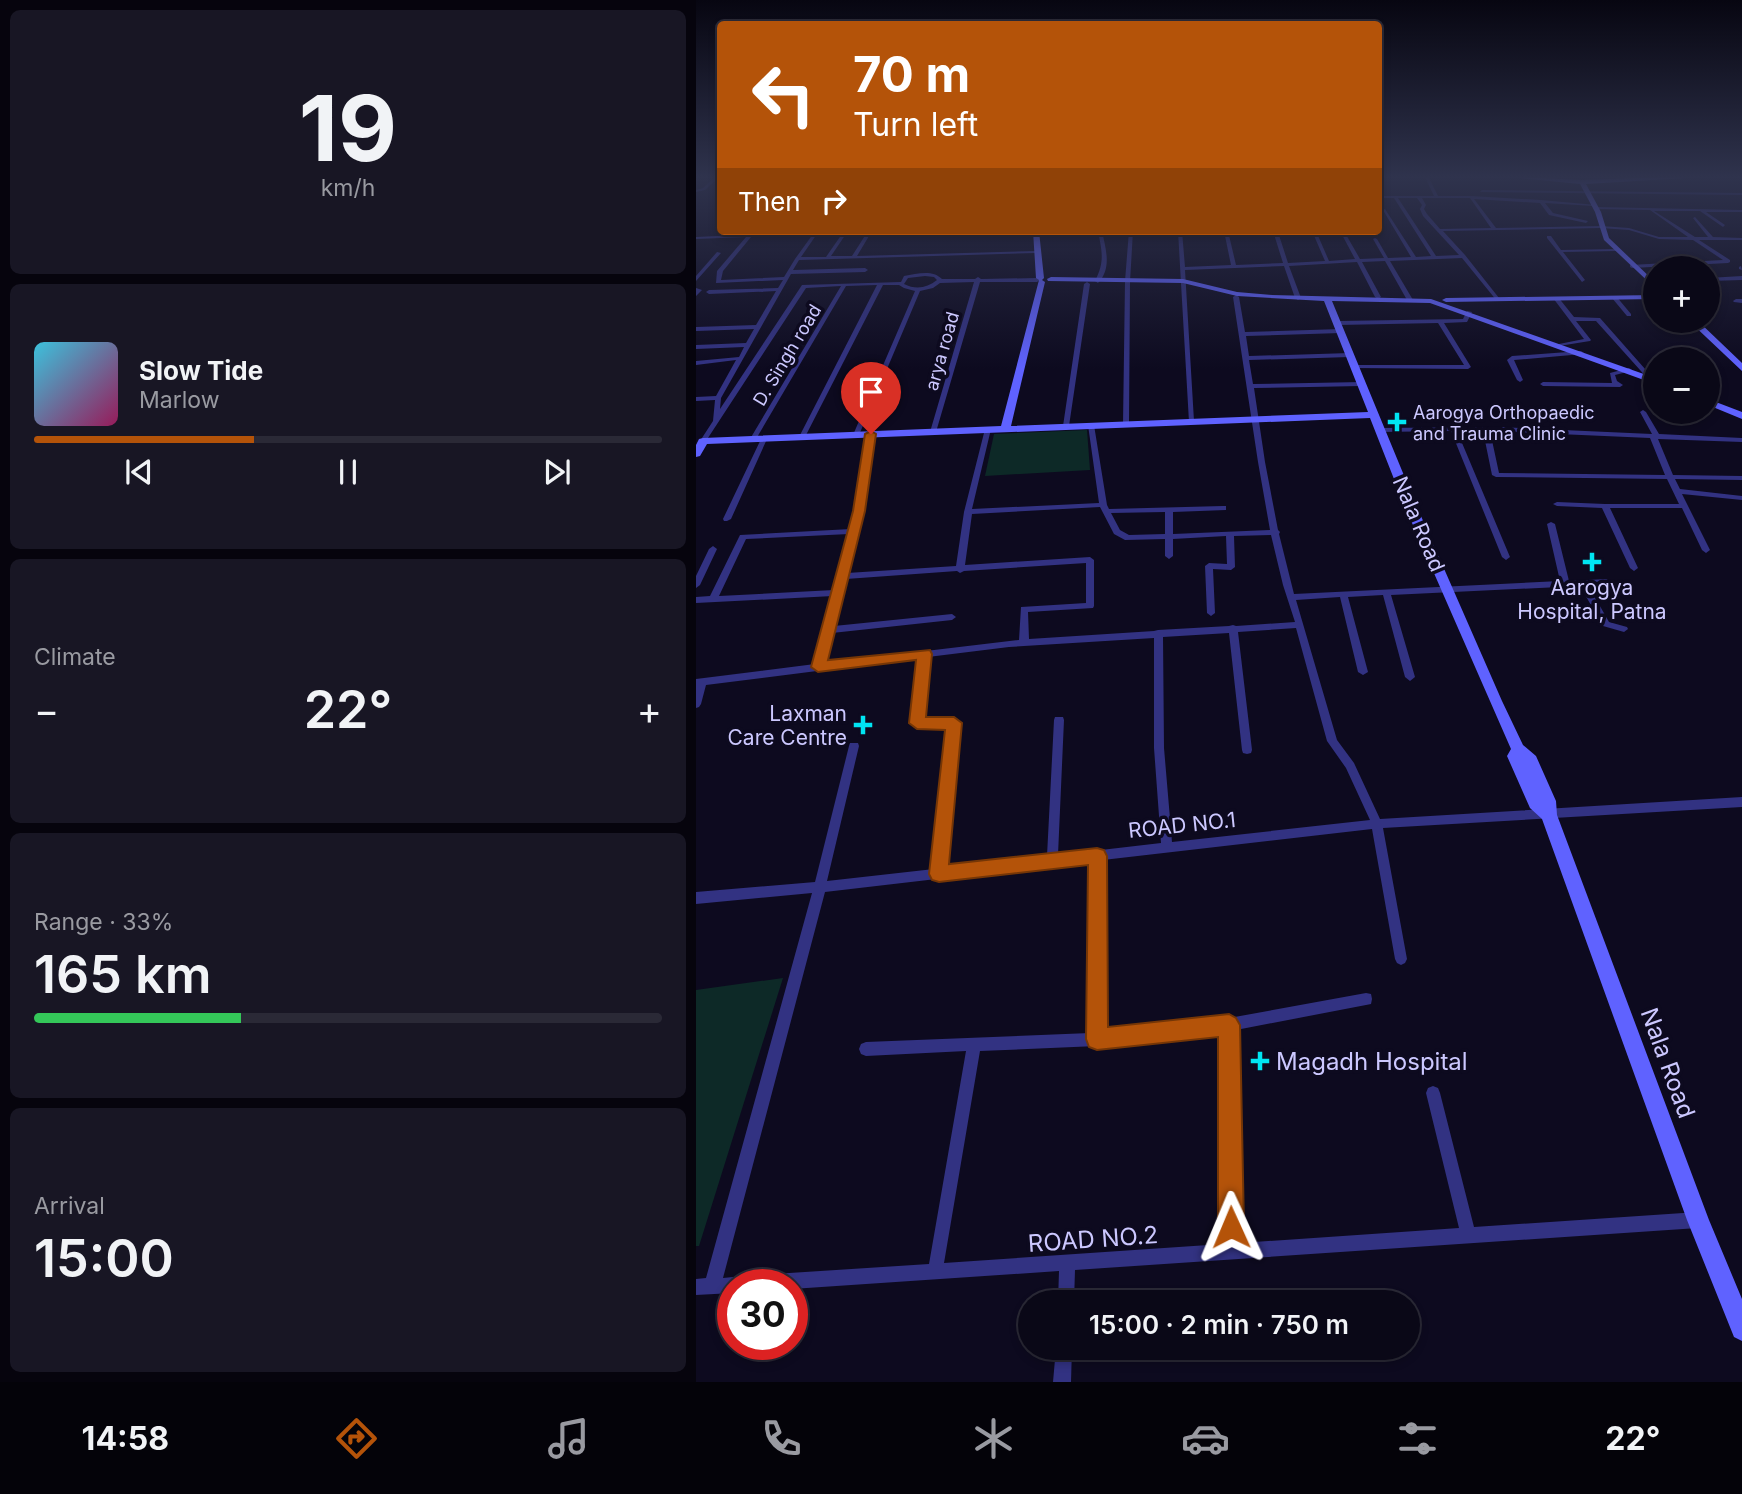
<!DOCTYPE html>
<html lang="en">
<head>
<meta charset="utf-8">
<style>
  body { margin:0; font-family:Inter,sans-serif; background:#181624; color:#f1f3f6; height:100vh; display:flex; flex-direction:column; font-size:26px; white-space:nowrap }
  * { box-sizing:border-box; margin:0 }
  p { font-size:23px; color:#999aa1 }
  .icon { flex:none; width:38px; height:38px; fill:none; stroke:currentColor; stroke-width:2; stroke-linecap:round; stroke-linejoin:round }
  .map { position:relative; flex:1; overflow:hidden }
  .side { display:flex; flex-direction:column; gap:10px; padding:10px; background:#06040d; width:696px }
  .side>* { flex:none }
  .top-card { position:absolute; left:21px; top:21px; width:665px; height:214px; border-radius:7px; box-shadow:0 4px 10px #0003,0 0 0 2px #2a2936; background:#b45309; color:#fff; overflow:hidden }
  .buttons { position:absolute; left:947px; top:256px; display:grid; gap:14px }
  .buttons a { display:grid; place-items:center; width:77px; height:77px; border-radius:50%; background:#0a0817; box-shadow:0 4px 10px #0003,0 0 0 2px #2a2936; font-size:35px }
  .speed { position:absolute; left:21px; top:1269px; display:flex; gap:14px; font-size:35px; font-weight:700; text-align:center }
  .speed>* { display:grid; place-content:center; width:91px; height:91px; border-radius:50%; background:#0a0817; box-shadow:0 4px 10px #0003,0 0 0 2px #2a2936; line-height:1 }
  .speed .limit { border:10px solid #d22; background:#fff; color:#111 }
  .pin { position:absolute; display:grid; place-items:center; width:60px; height:60px; color:#fff; margin:-72px -30px; border-radius:50% 50% 50% 0; rotate:-45deg; box-shadow:0 0 7px #0007 }
  .pin .icon { rotate:45deg }
  .me { position:absolute; width:77px; margin:-38px; rotate:359deg; stroke-linejoin:round; filter:drop-shadow(0 0 5px #0008) }
  .turn { display:flex; align-items:center; gap:24px; height:147px; padding:0 21px; font-size:32px }
  .turn .icon { width:91px; height:91px; stroke-width:2.5 }
  .turn b { display:block; font-size:49px; line-height:60px }
  .then { display:flex; align-items:center; height:66px; padding:0 21px; background:#0003; gap:14px; font-size:26px }
  .big { font-size:52px; font-weight:600; line-height:1.1 }
  .side .tile { flex:1; display:flex; flex-direction:column; justify-content:center; gap:10px; min-width:0; padding:0 24px; border-radius:10px; background:#181624 }
  .side .dial { align-items:center; gap:0 }
  .dial b { font-size:91px; line-height:1 }
  .song { display:flex; align-items:center; gap:21px }
  .cover { width:84px; height:84px; border-radius:10px; background:linear-gradient(135deg,hsl(190 70% 55%),hsl(330 70% 35%)) }
  .played { height:7px; border-radius:4px; background:linear-gradient(90deg,#b45309 35%,#2a2936 35%) }
  .keys { display:flex; justify-content:space-around; direction:ltr }
  .heat { display:flex; justify-content:space-between; align-items:center; font-size:38px; direction:ltr }
  .charge { height:10px; border-radius:5px; background:linear-gradient(90deg,#34c759 33%,#2a2936 0) }
  .trip { position:absolute; left:322px; top:1290px; width:402px; height:70px; border-radius:35px; background:#0a0817; box-shadow:0 4px 10px #0003,0 0 0 2px #2a2936; font-weight:600; line-height:70px; text-align:center }
  .tabs { display:flex; height:112px; justify-content:space-around; align-items:center; background:#040309; color:#999aa1 }
  .tabs .icon { width:49px; height:49px }
  .tabs .on { color:#b45309 }
  .tabs b { font-size:32px; color:#f1f3f6 }
  main { display:flex; flex:1; min-height:0 }
  .map>svg:first-child { display:block }
  .green { fill:#0d2927 }
  .lines { fill:none; stroke-linecap:round; stroke-linejoin:round }
  .street { fill:#323282; fill-rule:evenodd }
  .secondary { fill:#5f62ff; fill-rule:evenodd }
  .route { fill:#b45309; stroke:#753606; stroke-width:2 }
  .poi-dot { fill:#00e5f3; stroke:#0d0a1f; stroke-width:2.5 }
  .labels { text-anchor:middle; dominant-baseline:central; stroke-width:7; stroke-linejoin:round; paint-order:stroke }
  .far-street-label { font-size:18px; fill:#ccc8ff; stroke:#0d0a1f }
  .far-poi-label { font-size:18px; fill:#ccc8ff; stroke:#0d0a1f; text-anchor:start }
  .street-label { font-size:21px; fill:#ccc8ff; stroke:#0d0a1f }
  .poi-label { font-size:21px; fill:#ccc8ff; stroke:#0d0a1f }
  .near-poi-label { font-size:24px; fill:#ccc8ff; stroke:#0d0a1f; text-anchor:start }
  .near-street-label { font-size:24px; fill:#ccc8ff; stroke:#0d0a1f }
</style>
</head>
<body>
<main>
<section class="side">
<div class="tile dial"><b>19</b><p>km/h</p></div>
<div class="tile">
<div class="song"><i class="cover"></i><div><b>Slow Tide</b><p>Marlow</p></div></div>
<div class="played"></div>
<div class="keys"><svg class="icon" aria-label="previous" viewBox="0 0 24 24"><path d="M18 5L8 12l10 7zM5 5v14"/></svg><svg class="icon" aria-label="pause" viewBox="0 0 24 24"><path d="M8 5v14M16 5v14"/></svg><svg class="icon" aria-label="next" viewBox="0 0 24 24"><path d="M6 5l10 7-10 7zM19 5v14"/></svg></div>
</div>
<div class="tile"><p>Climate</p>
<div class="heat"><a>−</a><b class="big">22°</b><a>+</a></div>
</div>
<div class="tile"><p>Range · 33%</p><b class="big">165 km</b><div class="charge"></div></div>
<div class="tile"><p>Arrival</p><b class="big">15:00</b></div>
</section>
<div class="map">
<svg width="1046" height="1382" viewBox="0 0 1046 1382">
  <rect width="100%" height="100%" fill="#0d0a1f"/>
  <!-- green -->
  <path class="green" d="M391,430l3,40 -105,6 9,-42z
    M87,978l-84,268h-3v-256z"/>
  <g class="lines">
    <!-- street -->
    <path class="street" d="M20,176h4l-15,14 -9,2v-2l7,-2z
      M682,176h50l10,20h33l70,4 55,5 -2,1 -49,-3 8,10 35,8 -2,2 -37,-8 -9,-12 -66,-4 22,29 105,-2 28,2 30,9h29l-38,-27 -55,-1 -2,-1 2,-1 147,3v2h-36l19,13 -2,2 -23,-16h-46l41,26h13l-15,-19 2,-1 18,20 29,1v2h-43l31,20v2l-2,1 -96,5 -2,-1v-2l93,-5 -30,-20 -34,-1 -30,-9 -28,-2 -158,3 22,24 34,43v2l-2,1 -35,-43 -72,3 23,39 -3,2 -3,-2 -22,-39 -23,1 19,35 -3,2 -3,-2 -18,-35 -68,4 12,32 -3,2 -3,-2 -11,-32 -99,4 9,151 -5,1 -11,-191h4l3,36 46,-2 -7,-34h4l8,34 47,-2 -10,-32h16l-11,1 10,31 37,-2 -13,-30h4l13,30 26,-2 -15,-28h4l16,28 24,-1 -11,-19 2,-1 2,1 11,19 23,-1 -28,-47 2,-1 31,48 15,-1 -37,-58h-16v-2h56l-9,-19h-47zM702,198h19l5,7 -2,4 3,7 36,39 -23,1zM726,198h48l21,30 -51,1 -13,-15 -3,-5 2,-4z
      M786,190l260,3v2l-262,-3z
      M123,231l-18,26h25l18,-26h4l-17,25h21l16,-25h4l-15,25 179,-5 2,1 -2,1 -237,7 -6,10 72,-2 3,2 -3,2 -74,2 -70,124 -1,11 82,-124 99,-3 3,-6c13,-2 28,-7 38,3h33l3,-2 3,2 56,-1 3,2 -3,2h-57l-44,150 -3,2 -3,-2 44,-150 -34,1 -7,5 -13,3 -61,144 -3,2 -3,-2 62,-144 -11,-3 -5,-3h-16l-78,152 -5,1 -1,-1 78,-152 -31,1 -90,153 -5,1 -1,-1 91,-153 -35,2 -100,153 -5,1 -1,-1 13,-20 2,-21 -19,1v-4l20,-1 20,-36 -40,5v-4l43,-4 5,-10 -48,2v-4l50,-2 8,-14 -58,2v-4l60,-2 20,-34 -67,3 -3,-2 3,-2 69,-2 5,-8 -67,3 1,-12 29,-34 -50,2v-2zM117,234l-18,25 -11,18 -63,3 2,-9 28,-34zM229,276l9,1 3,3c-10,8 -21,10 -33,4l4,-6z
      M402,231h4c4,19 10,37 -4,52l-3,-2c10,-20 7,-29 3,-50z
      M433,231h4l-3,51 -1,142 -3,2 -3,-2 2,-143z
      M340,233l2,2 -127,2 -2,-1 2,-1z
      M851,236h4l10,14 55,-1 2,1 -2,1 -53,1 22,28 -3,2 -35,-44z
      M21,252l4,1 -25,28v-5z
      M1045,266l1,4 -3,-1v-2z
      M1046,276v4l-34,1v-3z
      M391,282l3,2 -21,142 -3,2 -3,-2 21,-142z
      M0,288l6,2 -6,6z
      M540,295l3,2 6,35 96,-3 3,2 -3,2 -95,3 3,20 101,-3 3,2 -3,2 -101,3 4,24 109,-2 3,2 -3,2 -108,2 11,74 13,68 2,2 -1,2 15,60 266,-13 -13,-57 4,-2 4,2 14,57 38,-2 1,2 -1,2 -19,2 21,37 18,5 1,2 -4,3 -21,-6 -23,-40 -189,9 24,82 -5,4 -5,-4 -22,-82 -35,2 20,75 -5,3 -5,-3 -18,-75 -44,3 41,140 17,23 26,56 362,-22v10l-359,21 24,131 -2,4 -4,2 -4,-2 -2,-4 -23,-130 -269,31 1,172 125,-14 137,-25 5,1 1,5 -1,5 -5,1 -130,25 3,213 220,-15 -33,-135 2,-5 5,-2 5,2 2,5 34,134 224,-15 5,3 3,5 -3,5 -5,3 -623,42 -1,32h-16l1,-31 -267,18v-5h-59v9l-37,2v-16l10,-1 106,-385 -116,11v-12l119,-10 34,-136 1,-3h8l1,3 -32,135 107,-12 15,-142h-32l-4,-1 -1,-3 7,-65 -213,27 -5,19 -2,3 -3,1v-29l119,-15 18,-68 -137,7v-6l14,-1 30,-61 111,-6 4,-18 13,-77 3,-2 3,2 -11,77 -16,62 109,-7 8,-54 21,-83 3,-2 3,2 -19,80 127,-6 -11,-78 3,-2 3,2 13,80 2,4 114,-3h3v4l-53,2v22l97,-4 -12,-68 -25,-165zM404,507l14,27 11,6 40,-1v17l4,3 4,-3v-17l53,-3 1,28 -18,-1 -4,3 2,47 4,3 4,-3 -2,-44 18,1 4,-3 -1,-31 37,-1 12,50 12,37 -59,4 -3,-1 -4,1 -71,4 -4,1 -125,8 -1,-27 65,-4 1,-2v-46l-4,-3 -125,8 7,-51zM469,512v22l-36,1 -9,-5 -9,-17zM153,534l-15,56 -115,6 27,-57zM390,563v40l-65,4 -2,33 -194,23 7,-30 120,-13 4,-3 -4,-3 -118,12 12,-47 111,-8 3,2 4,-2zM600,628l31,113 19,27 24,52 -198,22 -8,-94 -1,-111 66,-4 13,117 1,3 4,1 4,-1 1,-3 -14,-118zM458,638v110l7,95 -103,12 6,-135 -1,-3h-8l-1,3 -7,136 -102,12 14,-145 -1,-3 -4,-1h-32l6,-62 81,-10zM395,861l-1,172 -224,9 -5,2 -2,5 2,5 5,2 100,-5 -37,213 -186,12 -6,3 -4,-2 -10,1 102,-386zM526,1032l1,212 -279,19 36,-212 117,-5z
      M916,296h4l15,18v2h-4l-15,-18z
      M858,297h4l16,20 26,1 53,60v2h-4l-53,-59h-20l15,19 -1,1 -31,5v-2l25,-5 -31,-41z
      M1040,299h6v4l-8,-1 -1,-1z
      M771,311l5,1 -5,10 -23,1 27,44 -3,2 -115,-1v-2l2,-1h109l-26,-42 -100,2 -3,-2 3,-2 125,-2z
      M885,351l3,2 -1,1 -69,6 9,20 -3,2 -3,-2 -10,-20 5,-4z
      M933,368l3,2 -1,1 -16,4 2,6 6,4 -3,2 -77,-1 -3,-2 3,-2 69,1 -2,-10z
      M947,410l3,2 13,22 83,4v4l-84,-3 15,36 69,1v4l-67,-1 5,10 62,7v4l-60,-6 28,56 -4,3 -4,-3 -20,-42h-72l28,60 -4,3 -4,-3 -28,-60 -45,-2 -4,-2 4,-2 48,2h74l-12,-25 -171,-2 -4,-2 -9,-44h-26l53,126 -4,3 -4,-3 -51,-126 -71,1 -3,-2 3,-2 118,-1 154,7 -12,-22zM794,431l160,7 15,37 -166,-2z
      M68,437l3,2 -36,80 -4,2h-3l-1,-2 38,-80z
      M17,546l4,3 -17,36 -4,3v-12l13,-27z
      M360,1348h16l-1,34h-18z"/>
    <!-- secondary -->
    <path class="secondary" d="M804,176l82,4 107,-4 -3,2 -100,6 15,28 8,26 46,44v6l-51,-48 -9,-28 -15,-28z
      M337,231h6l5,47 -2,2 3,2 -34,144 357,-14 -44,-111 -87,-5 -54,-13 -135,-2 -1,-2 4,-2 132,2 54,13 35,3 159,4 224,79v6l-225,-81 -98,-2 85,206 85,194 21,44 13,11 20,45 1,14 152,405 33,79v42l-8,-4 -47,-117 -145,-401 -12,-11 -23,-52 4,-7 -106,-242 -35,-89 -663,26 -7,12 -4,1v-12l3,-6 4,-1 298,-12 38,-146 -3,-2z
      M959,295v4l-209,3 -4,-2 4,-2z
      M992,320h9l45,43v8z
      M1012,399l34,13v7l-34,-14z"/>
  </g>
  <!-- sky -->
  <linearGradient id="sky" x2="0" y2="1"><stop stop-color="#070611"/><stop offset="0.48" stop-color="#2f334d"/><stop offset="1" stop-color="#2f334d" stop-opacity="0"/></linearGradient>
  <rect width="1046" height="369" fill="url(#sky)"/>
  <!-- route -->
  <path class="route" d="M175,431l5,3 -11,77 -37,149 102,-10 2,4 -6,63h28l8,6 -13,141 148,-16 7,2 3,6 1,171 121,-13 7,4 4,7 4,202 -4,9 -9,3 -9,-3 -4,-9v-190l-121,13 -8,-3 -3,-8 2,-174 -149,17 -7,-2 -3,-6 16,-144 -28,-1 -8,-6 7,-63 -98,12 -7,-5 42,-156 12,-77z"/>
  <!-- markers -->
  <g class="poi-dot">
    <path d="M697.5 411.5h7v7h7v7h-7v7h-7v-7h-7v-7h7z"/>
    <path d="M892.5 551.5h7v7h7v7h-7v7h-7v-7h-7v-7h7z"/>
    <path d="M163.5 714.5h7v7h7v7h-7v7h-7v-7h-7v-7h7z"/>
    <path d="M560.5 1050.5h7v7h7v7h-7v7h-7v-7h-7v-7h7z"/>
  </g>
  <g class="labels">
    <!-- far-street labels -->
    <g class="far-street-label">
      <text transform="translate(246 351) rotate(-74)">arya road</text>
      <text transform="translate(91 355) rotate(-59)">D. Singh road</text>
    </g>
    <!-- far-poi labels -->
    <g class="far-poi-label">
      <text x="717" y="412">Aarogya Orthopaedic<tspan x="717" dy="21">and Trauma Clinic</tspan></text>
    </g>
    <!-- street labels -->
    <g class="street-label">
      <text transform="translate(723 524) rotate(67)">Nala Road</text>
      <text transform="translate(486 825) rotate(-6)">ROAD NO.1</text>
    </g>
    <!-- poi labels -->
    <g class="poi-label">
      <text x="896" y="587">Aarogya<tspan x="896" dy="24">Hospital, Patna</tspan></text>
      <text x="151" y="713" text-anchor="end">Laxman<tspan x="151" dy="24">Care Centre</tspan></text>
    </g>
    <!-- near-poi labels -->
    <g class="near-poi-label">
      <text x="580" y="1061">Magadh Hospital</text>
    </g>
    <!-- near-street labels -->
    <g class="near-street-label">
      <text transform="translate(972 1063) rotate(70)">Nala Road</text>
      <text transform="translate(397 1239) rotate(-4)">ROAD NO.2</text>
    </g>
  </g>
</svg>
<div class="buttons">
<a>+</a>
<a>−</a>
</div>
<div class="speed"><div class="limit">30</div></div>
<div class="pin" style="left:175px;top:434px;background:#d93025"><svg class="icon" aria-label="arrive" viewBox="0 0 24 24"><path d="M6 21V4h12l-3 4 3 4H6"/></svg></div>
<svg class="me" style="left:535px;top:1227px" viewBox="-20 -20 40 40"><path d="M0-17L14 15 0 8-14 15z" fill="#b45309" stroke="#fff" stroke-width="4"/></svg>
<div class="trip">15:00 · 2 min · 750 m</div>
<div class="top-card">
<div class="turn"><svg class="icon" aria-label="left" viewBox="0 0 24 24"><path d="M17 20v-9H6M10 6l-5 5 5 5"/></svg><div><b>70 m</b>Turn left</div></div>
<div class="then">Then<svg class="icon" aria-label="right" viewBox="0 0 24 24"><path d="M7 20v-9h11M14 6l5 5-5 5"/></svg></div>
</div>
</div>
</main>
<nav class="tabs">
<b>14:58</b>
<svg class="icon on" aria-label="directions" viewBox="0 0 24 24"><path d="M12 3l9 9-9 9-9-9zM9 14v-3h6M13 9l2 2-2 2"/></svg>
<svg class="icon" aria-label="music" viewBox="0 0 24 24"><path d="M9 18V5l10-2v13"/><circle cx="6" cy="18" r="3"/><circle cx="16" cy="16" r="3"/></svg>
<svg class="icon" aria-label="phone" viewBox="0 0 24 24"><path d="M5 4h4l2 5-3 2q2 4 5 5l2-3 5 2v4C11 20 4 13 5 4z"/></svg>
<svg class="icon" aria-label="climate" viewBox="0 0 24 24"><path d="M12 3v18M4 7l16 10M4 17L20 7"/></svg>
<svg class="icon" aria-label="car" viewBox="0 0 24 24"><path d="M5 17H2v-5l4-1 3-4h7l3 4 3 1v5h-3M9 17h6M6 11h13"/><circle cx="7" cy="17" r="2"/><circle cx="17" cy="17" r="2"/></svg>
<svg class="icon" aria-label="filters" viewBox="0 0 24 24"><path d="M4 7h16M4 17h16"/><circle cx="9" cy="7" r="2"/><circle cx="15" cy="17" r="2"/></svg>
<b>22°</b>
</nav>
</body>
</html>
